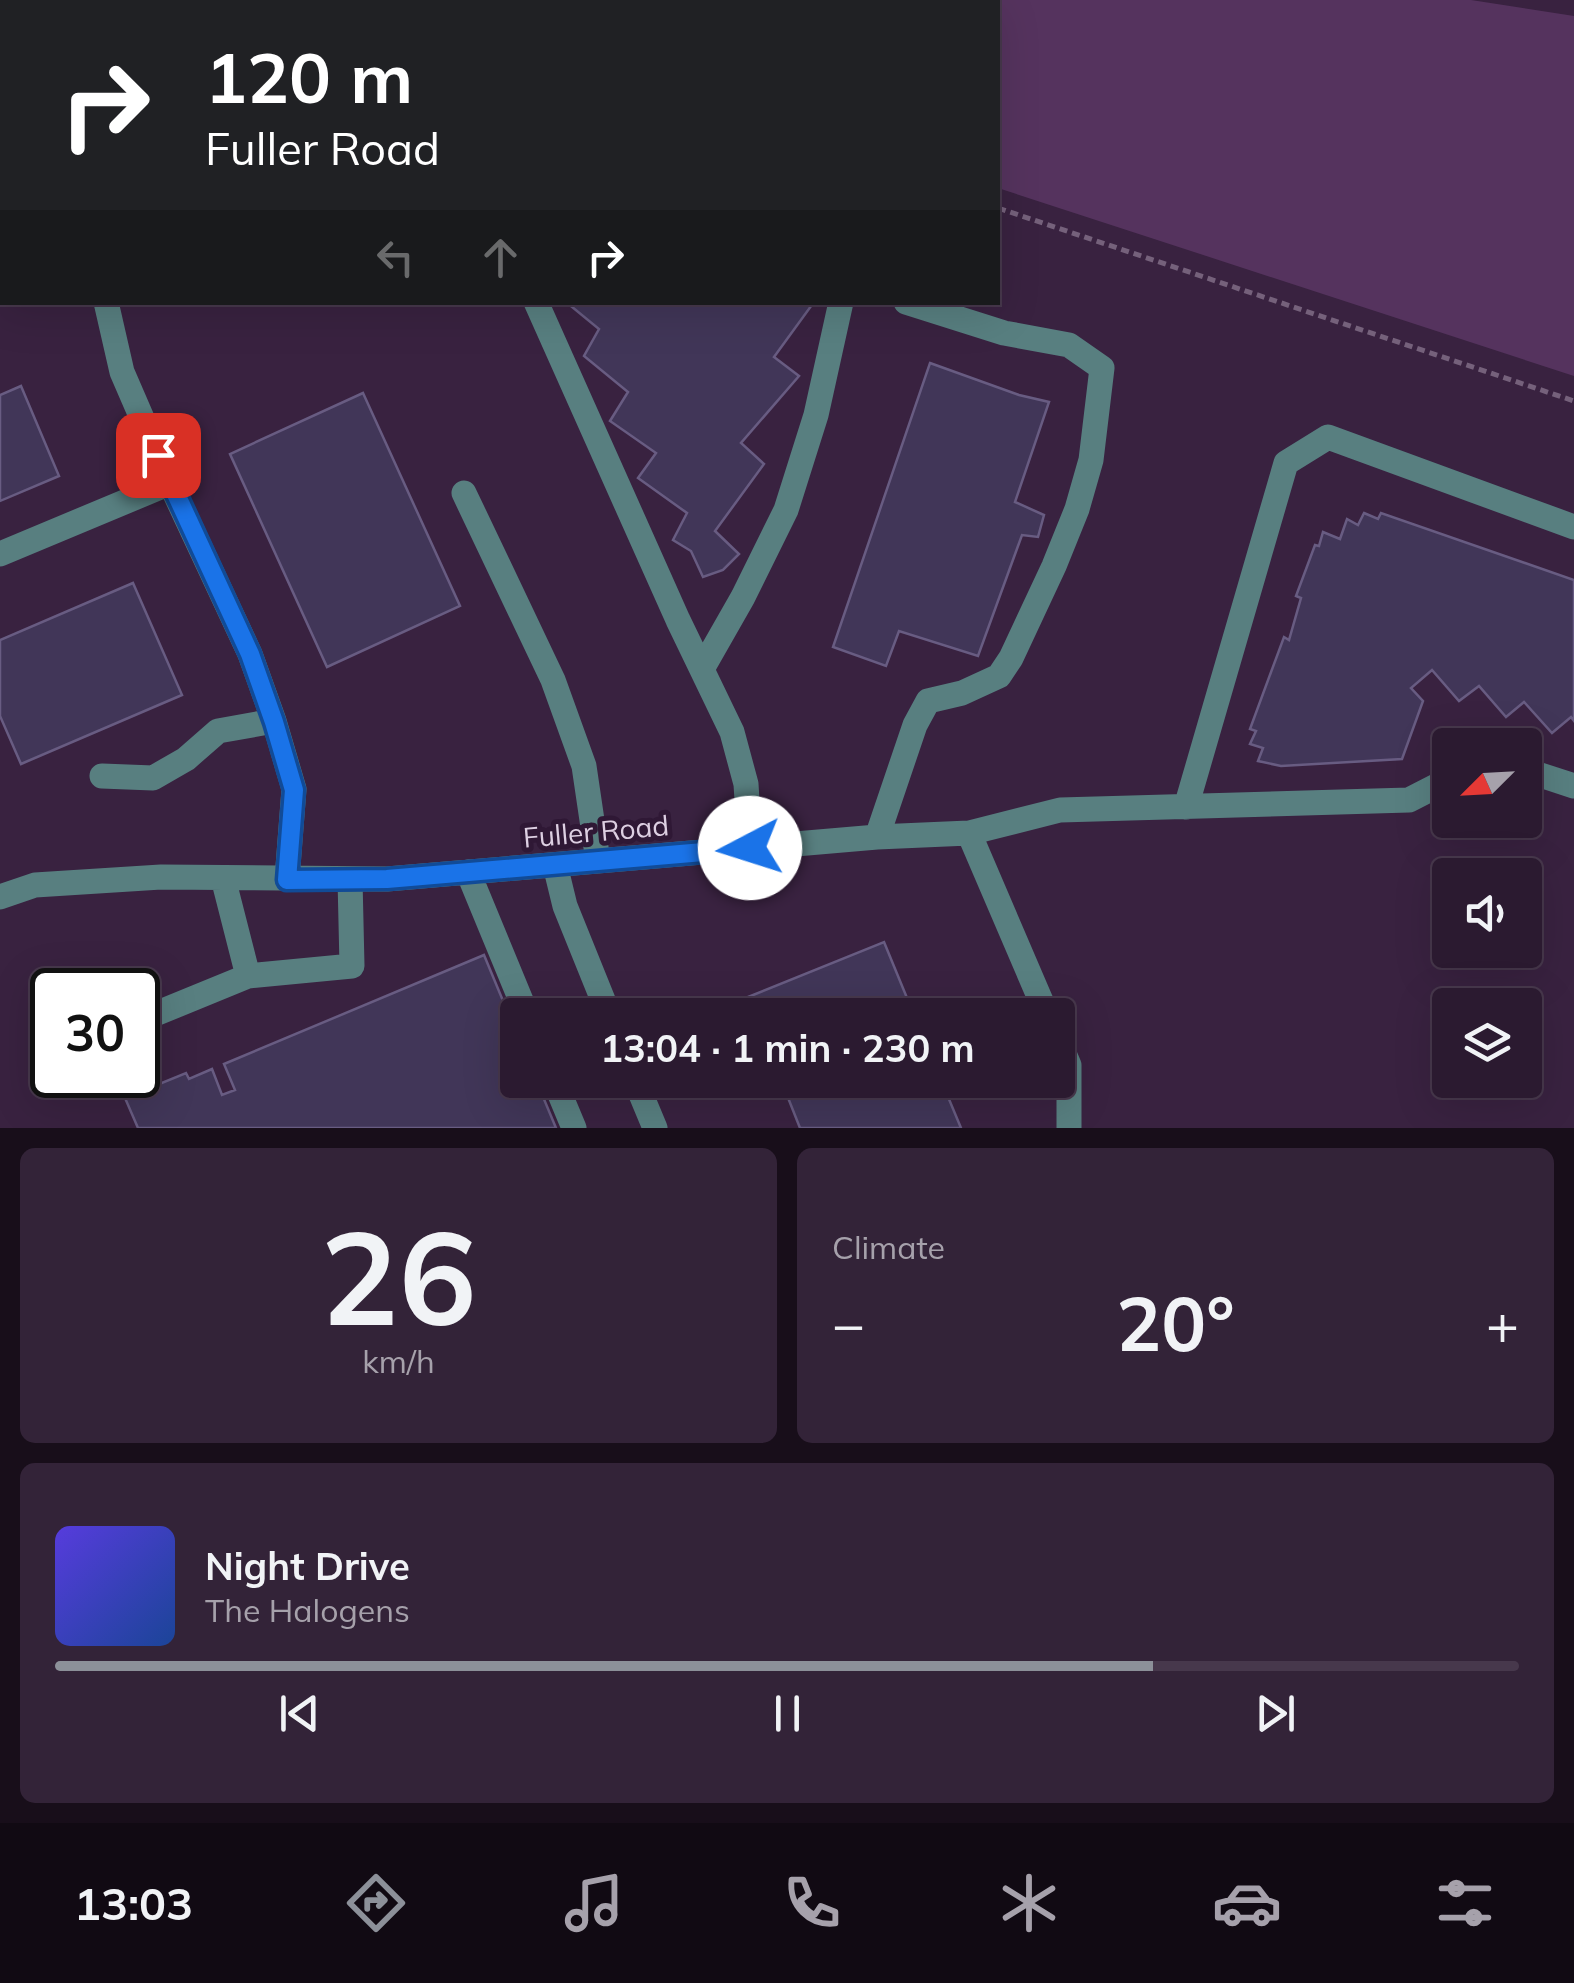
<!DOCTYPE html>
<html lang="en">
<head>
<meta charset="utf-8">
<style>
  body { margin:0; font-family:Mulish,sans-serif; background:#332338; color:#f1f3f6; height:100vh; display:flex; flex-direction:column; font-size:38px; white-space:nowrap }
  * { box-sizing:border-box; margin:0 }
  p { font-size:32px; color:#a6a1ab }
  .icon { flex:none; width:55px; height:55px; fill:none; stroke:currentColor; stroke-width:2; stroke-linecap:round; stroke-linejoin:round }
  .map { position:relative; height:1128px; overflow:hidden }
  .side { display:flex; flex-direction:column; gap:20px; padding:20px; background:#180e1a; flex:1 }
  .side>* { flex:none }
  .banner { position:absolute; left:0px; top:0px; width:1000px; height:305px; box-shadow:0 10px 40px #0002,0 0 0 2px #47384c; background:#202124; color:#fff; overflow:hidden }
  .needle { width:65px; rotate:246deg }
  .fabs { position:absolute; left:1432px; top:728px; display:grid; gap:20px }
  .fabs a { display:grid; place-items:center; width:110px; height:110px; border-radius:10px; background:#2b1a30; box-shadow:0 10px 40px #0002,0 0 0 2px #47384c; font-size:50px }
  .speed { position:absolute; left:30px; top:968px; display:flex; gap:20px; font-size:50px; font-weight:700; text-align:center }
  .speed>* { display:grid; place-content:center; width:130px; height:130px; border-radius:50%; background:#2b1a30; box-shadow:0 10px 40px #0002,0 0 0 2px #47384c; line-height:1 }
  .speed .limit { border:5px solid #111; border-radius:15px; background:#fff; color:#111 }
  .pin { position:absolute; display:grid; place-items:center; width:85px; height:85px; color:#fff; margin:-42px; border-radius:20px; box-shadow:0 5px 15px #0006 }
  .me { position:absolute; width:110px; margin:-55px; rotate:265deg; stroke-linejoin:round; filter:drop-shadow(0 0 8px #0008) }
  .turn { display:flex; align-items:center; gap:35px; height:210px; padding:0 40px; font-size:45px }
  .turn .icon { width:130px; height:130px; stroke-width:2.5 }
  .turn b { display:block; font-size:70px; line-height:85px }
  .lanes { display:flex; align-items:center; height:95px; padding:0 40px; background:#0003; justify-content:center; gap:50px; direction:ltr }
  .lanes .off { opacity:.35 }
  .big { font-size:75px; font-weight:700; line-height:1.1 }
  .side .tile { flex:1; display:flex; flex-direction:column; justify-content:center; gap:15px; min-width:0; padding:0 35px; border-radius:15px; background:#332338 }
  .side .dial { align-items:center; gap:0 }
  .dial b { font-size:130px; line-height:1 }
  .song { display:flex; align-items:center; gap:30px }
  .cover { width:120px; height:120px; border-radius:15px; background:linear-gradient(135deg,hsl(250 70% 55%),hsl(220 70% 35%)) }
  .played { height:10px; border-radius:5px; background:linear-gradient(90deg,#8c9099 75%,#47384c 75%) }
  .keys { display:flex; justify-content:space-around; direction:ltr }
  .heat { display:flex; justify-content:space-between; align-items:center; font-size:55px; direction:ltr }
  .side .tiles { flex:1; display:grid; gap:20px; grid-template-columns:1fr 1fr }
  .tile:last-child { grid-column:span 2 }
  .trip { position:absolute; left:500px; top:998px; width:575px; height:100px; border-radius:10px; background:#2b1a30; box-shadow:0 10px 40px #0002,0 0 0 2px #47384c; font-weight:700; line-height:100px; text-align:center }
  .tabs { display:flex; height:160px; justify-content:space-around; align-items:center; background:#110a13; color:#a6a1ab }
  .tabs .icon { width:70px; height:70px }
  .tabs .active { color:#8c9099 }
  .tabs b { font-size:45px; color:#f1f3f6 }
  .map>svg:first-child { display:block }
  .green { fill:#55335e }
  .building { fill:#413658; stroke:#685c82; stroke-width:2.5 }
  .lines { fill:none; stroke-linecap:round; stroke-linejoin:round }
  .path { stroke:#75617b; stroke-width:5; stroke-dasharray:8 5; stroke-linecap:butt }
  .minor { stroke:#587f80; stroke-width:25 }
  .route-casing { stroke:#114b97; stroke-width:25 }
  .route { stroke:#1a73e8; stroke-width:18 }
  .labels { text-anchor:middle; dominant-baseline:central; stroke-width:10; stroke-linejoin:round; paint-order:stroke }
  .street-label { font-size:28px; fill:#ddcfe2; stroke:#2f1835 }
</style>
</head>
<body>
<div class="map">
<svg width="1574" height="1128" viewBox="0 0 1574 1128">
  <rect width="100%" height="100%" fill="#392240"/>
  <!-- green -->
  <path class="green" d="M423,0h1048l103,16v360l-576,-188v-186h-567z"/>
  <!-- building -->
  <path class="building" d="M566,302h248l-40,55 25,19 -58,67 23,21 -49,67 24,23 -16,16 -20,7 -12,-26 -18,-11 14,-27 -49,-35 18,-25 -46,-32 18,-29 -44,-36 15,-27z
    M930,363l89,32 30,7 -34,100 29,13 -6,22 -16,-2 -44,121 -79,-25 -13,35 -53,-19z
    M21,386l38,90 -59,25v-106z
    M363,393l97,213 -133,61 -97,-213z
    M1364,513l14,6 3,-6 193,67v141l-3,-4 -19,16 -28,-31 -18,15 -27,-31 -20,15 -27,-31 -21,18 12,13 -21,58 -121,7 -23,-5 5,-13 -13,-4 6,-13 -6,-2 34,-92 5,3 12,-42 -5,-2 19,-51 4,1 4,-14 17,7 7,-20 11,6z
    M133,583l49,112 -161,69 -21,-48v-76z
    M884,942l30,73h-159l-7,-18z
    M484,955l34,82v43h18l20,48h-418l-13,-30 61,-25 3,6 23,-10 10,26 13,-5 -11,-26z
    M781,1080h160l20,48h-161z"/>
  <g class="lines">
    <!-- path -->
    <path class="path" d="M406,0l6,2
      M998,208l576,193"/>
    <!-- minor -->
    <path class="minor" d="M0,250l2,7
      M106,302l16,70 48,111 80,171 24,67 20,68 -7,90
      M536,302l142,318 54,112 14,52 4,64
      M464,493l89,187 31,86 14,95
      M0,554l170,-71
      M702,669l41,-72 43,-87 30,-95 25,-113
      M1525,770l49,16
      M102,776l51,2 33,-19 32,-28 56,-10
      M1186,807l100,-344 42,-26 246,90
      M969,833l78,182
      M877,837l38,-112 13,-24 34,-8 37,-17 12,-18 43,-92 23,-57 14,-49 11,-92 -33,-23 -65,-12 -98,-31
      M555,865l10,41 44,109
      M468,872l59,143
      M223,878l25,98
      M0,897l35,-12 126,-8 226,2 490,-42 92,-4 91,-23 349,-10 41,-21
      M138,1021l110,-45 104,-10 -2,-87
      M1058,1039l11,26v63
      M554,1080l20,48
      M635,1080l20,48"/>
  </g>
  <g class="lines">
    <!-- route casing -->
    <g class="route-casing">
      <path id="route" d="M158,455l92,199 24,68 20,68 -7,90 100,-1 363,-31"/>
    </g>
    <!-- route -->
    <use href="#route" class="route"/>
  </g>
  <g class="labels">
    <!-- street labels -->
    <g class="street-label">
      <text transform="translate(596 831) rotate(-5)">Fuller Road</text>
    </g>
  </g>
</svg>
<div class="fabs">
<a><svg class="needle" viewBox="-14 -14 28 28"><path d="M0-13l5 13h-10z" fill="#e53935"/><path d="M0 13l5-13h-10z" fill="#a6a1ab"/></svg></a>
<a><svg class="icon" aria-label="sound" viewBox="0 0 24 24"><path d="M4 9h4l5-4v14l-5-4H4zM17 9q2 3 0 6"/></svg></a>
<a><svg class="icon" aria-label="layers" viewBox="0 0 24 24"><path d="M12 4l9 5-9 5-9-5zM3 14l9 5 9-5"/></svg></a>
</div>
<div class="speed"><div class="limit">30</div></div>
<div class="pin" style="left:158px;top:455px;background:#d93025"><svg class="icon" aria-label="arrive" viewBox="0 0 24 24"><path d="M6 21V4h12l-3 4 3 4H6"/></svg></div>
<svg class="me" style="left:750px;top:848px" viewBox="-20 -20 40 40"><circle r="19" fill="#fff"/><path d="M0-13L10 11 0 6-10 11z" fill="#1a73e8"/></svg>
<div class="trip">13:04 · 1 min · 230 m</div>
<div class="banner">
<div class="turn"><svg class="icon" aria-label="right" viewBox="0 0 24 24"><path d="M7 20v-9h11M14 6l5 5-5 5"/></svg><div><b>120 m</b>Fuller Road</div></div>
<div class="lanes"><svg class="icon off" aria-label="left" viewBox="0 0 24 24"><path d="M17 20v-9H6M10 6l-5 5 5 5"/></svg><svg class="icon off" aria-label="ahead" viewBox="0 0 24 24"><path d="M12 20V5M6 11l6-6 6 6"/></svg><svg class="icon" aria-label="right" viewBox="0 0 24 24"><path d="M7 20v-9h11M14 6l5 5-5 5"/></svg></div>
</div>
</div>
<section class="side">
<div class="tiles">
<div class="tile dial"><b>26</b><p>km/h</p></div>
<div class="tile"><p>Climate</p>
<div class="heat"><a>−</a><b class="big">20°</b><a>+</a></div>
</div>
<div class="tile">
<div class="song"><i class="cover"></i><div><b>Night Drive</b><p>The Halogens</p></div></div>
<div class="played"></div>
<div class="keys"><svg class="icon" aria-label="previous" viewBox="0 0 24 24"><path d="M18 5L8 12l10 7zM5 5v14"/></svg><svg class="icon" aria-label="pause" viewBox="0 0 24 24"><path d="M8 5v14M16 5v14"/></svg><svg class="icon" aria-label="next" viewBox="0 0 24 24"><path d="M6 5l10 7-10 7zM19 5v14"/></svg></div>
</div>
</div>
</section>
<nav class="tabs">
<b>13:03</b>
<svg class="icon active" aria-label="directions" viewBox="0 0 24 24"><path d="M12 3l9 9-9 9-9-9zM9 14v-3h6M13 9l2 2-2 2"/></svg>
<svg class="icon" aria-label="music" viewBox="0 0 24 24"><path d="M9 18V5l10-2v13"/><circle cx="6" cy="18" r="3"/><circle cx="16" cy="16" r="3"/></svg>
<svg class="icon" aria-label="phone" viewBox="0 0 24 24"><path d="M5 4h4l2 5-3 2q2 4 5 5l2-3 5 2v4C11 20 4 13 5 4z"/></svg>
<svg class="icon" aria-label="climate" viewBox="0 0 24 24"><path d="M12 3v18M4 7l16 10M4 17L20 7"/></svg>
<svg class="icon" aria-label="car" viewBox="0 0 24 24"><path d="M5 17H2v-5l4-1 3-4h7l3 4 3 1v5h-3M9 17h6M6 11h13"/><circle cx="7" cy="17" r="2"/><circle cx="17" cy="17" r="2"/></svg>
<svg class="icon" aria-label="filters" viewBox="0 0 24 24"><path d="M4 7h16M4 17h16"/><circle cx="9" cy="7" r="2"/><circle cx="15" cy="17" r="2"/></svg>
</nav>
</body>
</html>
